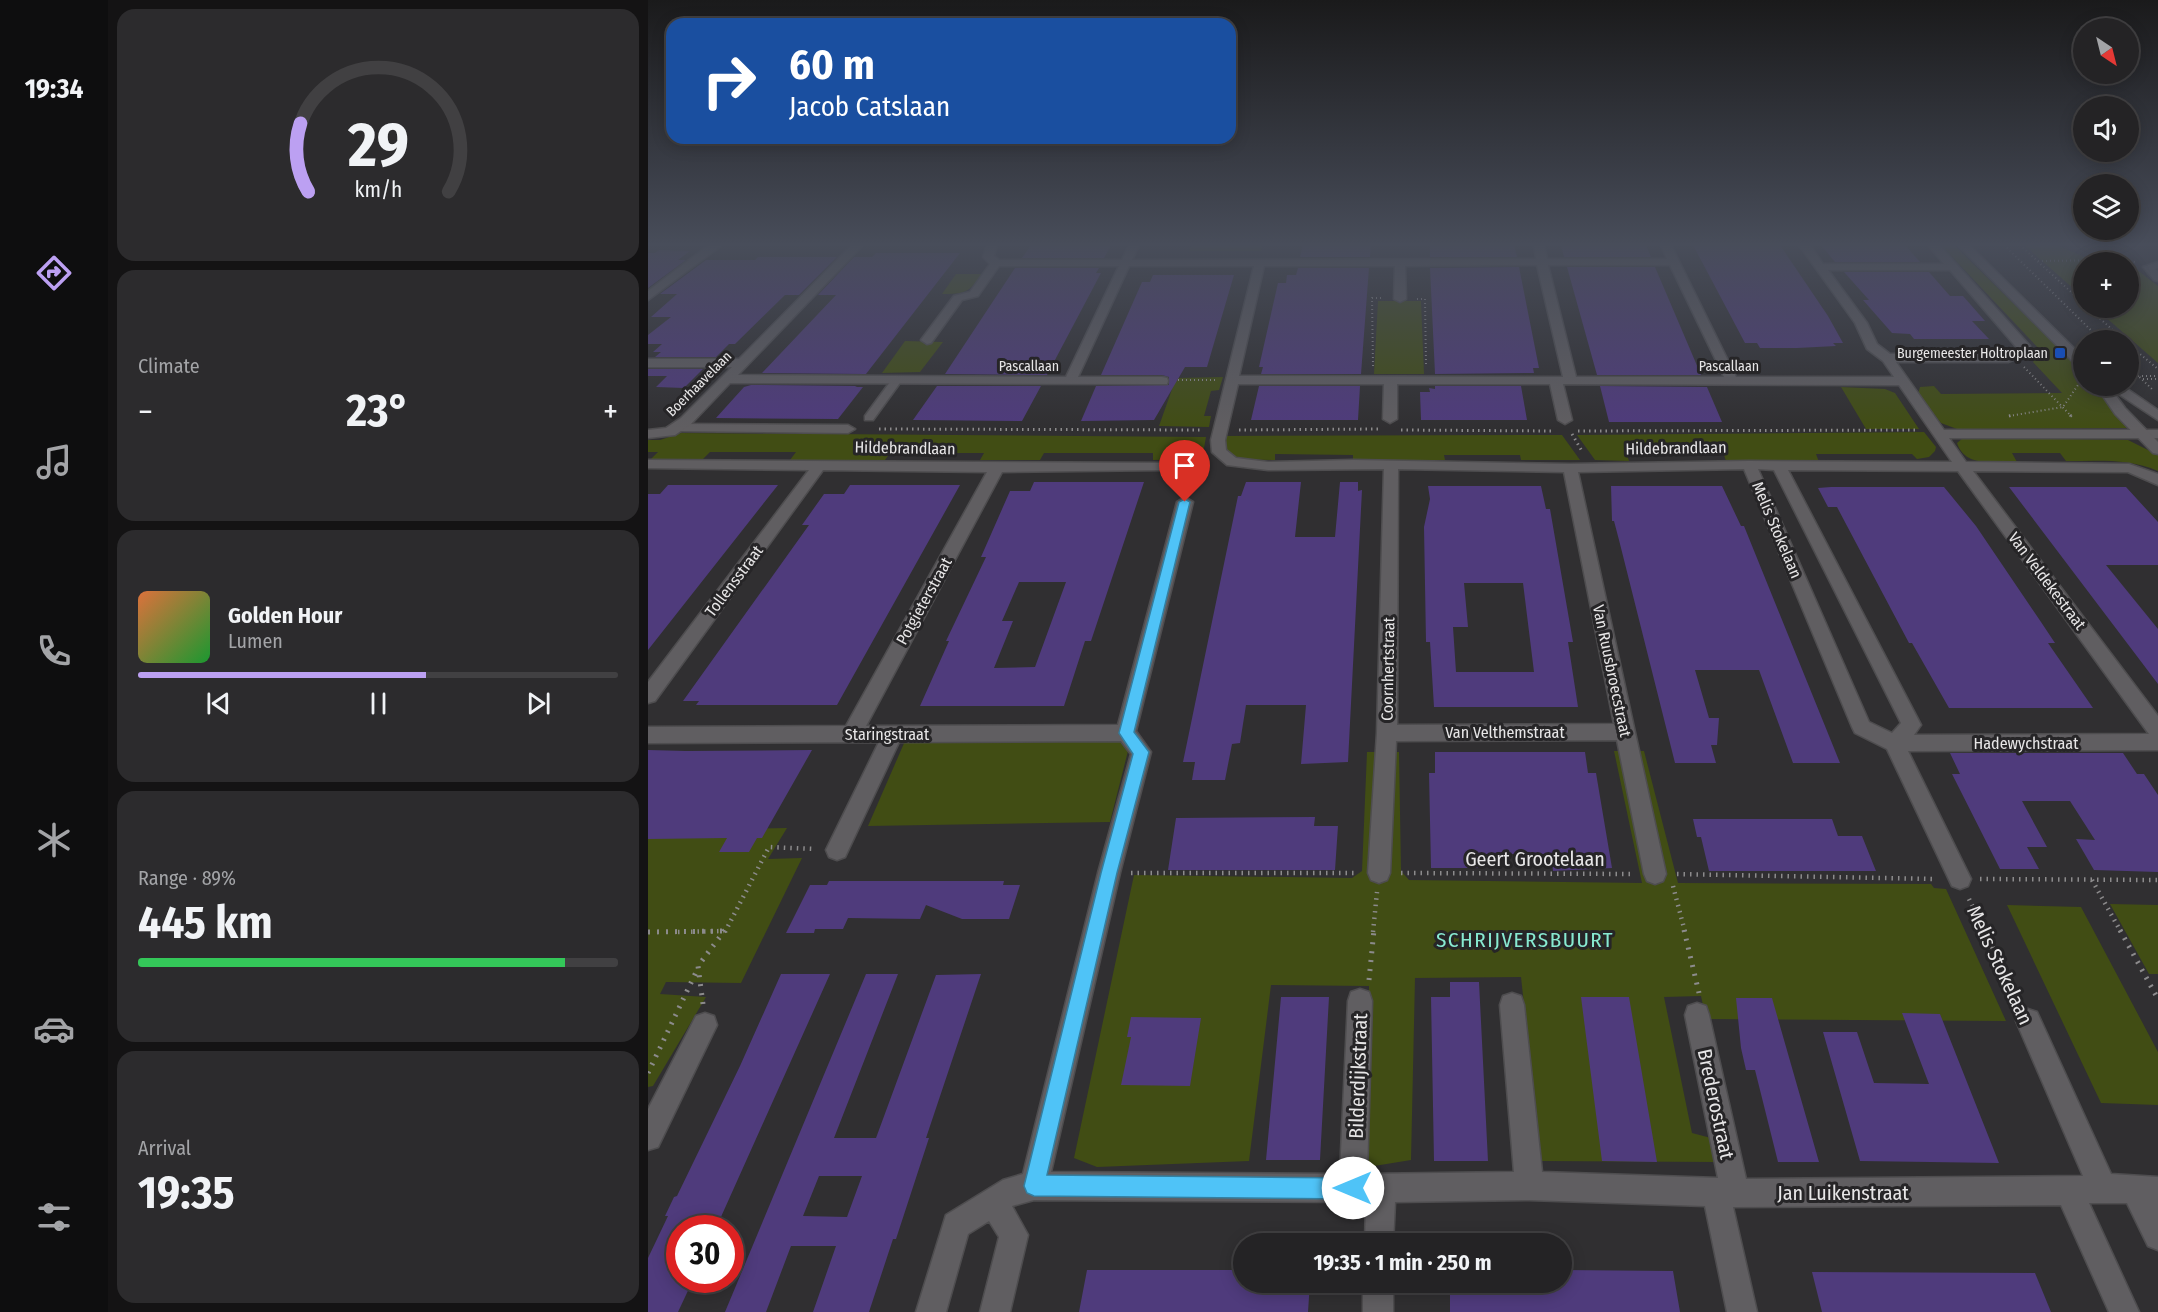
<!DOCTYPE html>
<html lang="en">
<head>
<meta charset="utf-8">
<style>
  body { margin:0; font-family:"Fira Sans Condensed",sans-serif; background:#2c2b2d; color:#f1f3f6; height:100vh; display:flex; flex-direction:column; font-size:22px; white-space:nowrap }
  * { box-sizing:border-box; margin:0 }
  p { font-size:20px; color:#a3a4a7 }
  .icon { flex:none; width:33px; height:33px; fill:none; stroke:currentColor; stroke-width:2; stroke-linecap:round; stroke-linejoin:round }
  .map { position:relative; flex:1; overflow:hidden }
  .side { display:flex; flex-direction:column; gap:9px; padding:9px; background:#141314; width:540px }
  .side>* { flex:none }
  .hud { position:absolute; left:18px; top:18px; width:570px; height:126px; border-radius:18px; box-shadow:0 3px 15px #0003,0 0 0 2px #414042; background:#1a4fa0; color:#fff; overflow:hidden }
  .needle { width:39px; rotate:145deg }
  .tools { position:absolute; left:1425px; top:18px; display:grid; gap:12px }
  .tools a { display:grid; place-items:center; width:66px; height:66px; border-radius:50%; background:#242325; box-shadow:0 3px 15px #0003,0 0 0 2px #414042; font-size:30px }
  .speed { position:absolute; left:18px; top:1215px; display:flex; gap:12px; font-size:30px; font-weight:700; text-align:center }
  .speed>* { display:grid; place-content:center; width:78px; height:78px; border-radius:50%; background:#242325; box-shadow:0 3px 15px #0003,0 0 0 2px #414042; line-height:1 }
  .speed .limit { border:9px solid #d22; background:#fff; color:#111 }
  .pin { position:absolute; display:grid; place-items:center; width:51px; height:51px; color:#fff; margin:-62px -26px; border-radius:50% 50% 50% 0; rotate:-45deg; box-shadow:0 0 6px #0007 }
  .pin .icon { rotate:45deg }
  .me { position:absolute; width:66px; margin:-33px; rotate:270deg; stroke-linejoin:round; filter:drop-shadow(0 0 4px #0008) }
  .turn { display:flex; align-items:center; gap:21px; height:126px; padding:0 24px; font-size:27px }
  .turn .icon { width:78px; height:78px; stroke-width:2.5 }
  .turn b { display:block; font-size:42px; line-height:51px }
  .big { font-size:45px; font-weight:700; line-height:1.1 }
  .side .card { flex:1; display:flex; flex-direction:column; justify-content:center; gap:9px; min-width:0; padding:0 21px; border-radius:18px; background:#2c2b2d }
  .side .dial { align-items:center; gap:0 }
  .dial svg { height:156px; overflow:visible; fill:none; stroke:#414042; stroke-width:7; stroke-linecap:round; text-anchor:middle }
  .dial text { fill:#f1f3f6; stroke:none }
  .song { display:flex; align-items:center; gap:18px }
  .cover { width:72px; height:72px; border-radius:9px; background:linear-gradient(135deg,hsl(20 70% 55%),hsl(130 70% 35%)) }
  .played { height:6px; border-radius:3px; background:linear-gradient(90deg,#bca0f2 60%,#414042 60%) }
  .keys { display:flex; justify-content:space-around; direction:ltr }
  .heat { display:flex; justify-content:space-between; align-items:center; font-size:33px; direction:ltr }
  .charge { height:9px; border-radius:4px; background:linear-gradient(90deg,#34c759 89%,#414042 0) }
  .trip { position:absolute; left:585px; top:1233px; width:339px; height:60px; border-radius:30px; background:#242325; box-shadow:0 3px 15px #0003,0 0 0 2px #414042; font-weight:700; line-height:60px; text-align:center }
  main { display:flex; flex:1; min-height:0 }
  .dock { display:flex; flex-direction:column; width:108px; justify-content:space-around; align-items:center; background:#0e0e0f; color:#a3a4a7 }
  .dock .icon { width:42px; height:42px }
  .dock .current { color:#bca0f2 }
  .dock b { font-size:27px; color:#f1f3f6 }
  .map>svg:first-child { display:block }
  .green { fill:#414d14 }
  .building { fill:#4f3b7c; fill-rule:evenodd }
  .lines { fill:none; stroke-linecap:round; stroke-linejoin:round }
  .service-casing { stroke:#4e4d4f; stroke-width:3 }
  .pedestrian-casing { stroke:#4e4d4f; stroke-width:3 }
  .minor-casing { stroke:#4e4d4f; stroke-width:3 }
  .tertiary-casing { stroke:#4e4d4f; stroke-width:3 }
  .path-far3 { stroke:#8c8b8c; stroke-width:2; stroke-dasharray:1 3; stroke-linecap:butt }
  .path-far2 { stroke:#8c8b8c; stroke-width:3; stroke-dasharray:1.5 4; stroke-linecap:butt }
  .path-far1 { stroke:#8c8b8c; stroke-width:4.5; stroke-dasharray:1.5 5; stroke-linecap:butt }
  .path { stroke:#8c8b8c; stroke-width:5; stroke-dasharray:2 7; stroke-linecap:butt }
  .service { fill:#605e61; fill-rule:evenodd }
  .pedestrian { fill:#605e61; fill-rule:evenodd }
  .minor { fill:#605e61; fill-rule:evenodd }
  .tertiary { fill:#605e61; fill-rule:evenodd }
  .route { fill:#4fc3f7; stroke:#337fa1; stroke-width:1.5 }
  .transit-dot { fill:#1a4fb4; stroke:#262527; stroke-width:2 }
  .labels { text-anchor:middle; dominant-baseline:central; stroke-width:6; stroke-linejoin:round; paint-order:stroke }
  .far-poi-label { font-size:14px; fill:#e7e6e7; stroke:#262527; text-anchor:end }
  .far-street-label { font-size:14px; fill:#e7e6e7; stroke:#262527 }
  .street-label { font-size:16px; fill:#e7e6e7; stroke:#262527 }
  .near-street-label { font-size:20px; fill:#e7e6e7; stroke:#262527 }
  .near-neighbourhood-label { font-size:21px; letter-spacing:1.5px; fill:#88ead1; stroke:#262527 }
</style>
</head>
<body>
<main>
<nav class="dock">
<b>19:34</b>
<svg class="icon current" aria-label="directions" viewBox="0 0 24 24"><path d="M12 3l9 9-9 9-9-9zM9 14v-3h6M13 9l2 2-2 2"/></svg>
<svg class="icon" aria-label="music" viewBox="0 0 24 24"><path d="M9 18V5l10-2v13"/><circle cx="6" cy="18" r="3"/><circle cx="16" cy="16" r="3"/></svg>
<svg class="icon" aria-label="phone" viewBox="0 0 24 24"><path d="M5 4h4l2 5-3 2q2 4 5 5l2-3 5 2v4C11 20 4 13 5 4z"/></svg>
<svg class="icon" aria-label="climate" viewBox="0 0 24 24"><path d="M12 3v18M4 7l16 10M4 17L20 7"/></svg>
<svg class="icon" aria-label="car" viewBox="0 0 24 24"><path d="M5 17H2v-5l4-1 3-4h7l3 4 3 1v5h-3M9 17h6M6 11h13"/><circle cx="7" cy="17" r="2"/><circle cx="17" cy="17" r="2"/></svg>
<svg class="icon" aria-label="filters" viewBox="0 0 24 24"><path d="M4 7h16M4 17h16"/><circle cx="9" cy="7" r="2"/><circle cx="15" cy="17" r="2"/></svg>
</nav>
<section class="side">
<div class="card dial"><svg viewBox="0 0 100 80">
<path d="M14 69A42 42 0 1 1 86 69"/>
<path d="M14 69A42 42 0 0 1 10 34" stroke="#bca0f2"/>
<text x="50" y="56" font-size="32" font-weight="700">29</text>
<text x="50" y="72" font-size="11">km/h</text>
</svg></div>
<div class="card"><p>Climate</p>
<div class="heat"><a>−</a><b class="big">23°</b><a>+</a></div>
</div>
<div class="card">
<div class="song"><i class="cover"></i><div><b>Golden Hour</b><p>Lumen</p></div></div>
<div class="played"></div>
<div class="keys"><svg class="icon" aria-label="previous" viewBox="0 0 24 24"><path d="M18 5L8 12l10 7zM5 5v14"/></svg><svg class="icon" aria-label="pause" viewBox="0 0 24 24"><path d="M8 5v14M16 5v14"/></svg><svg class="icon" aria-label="next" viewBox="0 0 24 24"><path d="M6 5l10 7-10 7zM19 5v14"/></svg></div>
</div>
<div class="card"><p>Range · 89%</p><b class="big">445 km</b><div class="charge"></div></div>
<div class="card"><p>Arrival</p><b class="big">19:35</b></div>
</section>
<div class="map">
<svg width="1510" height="1312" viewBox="0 0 1510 1312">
  <rect width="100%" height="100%" fill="#302f31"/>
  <!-- green -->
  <path class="green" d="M543,245h72l-2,6h-72z
    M1293,245h13l129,127 1,14h12l33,42 -172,1 -16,-6 -23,-29 2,-7 14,-1 7,8 121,-1 -29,-31 8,-11z
    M1376,245h33l30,13h36l5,4h-44l-1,35z
    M1480,263l30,23v77l-63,-55h33z
    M308,274h26c-13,19 -18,20 -40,20z
    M730,301h43l3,73h-50z
    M257,341l38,1 -23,30 -38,1z
    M575,377l-4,13 -8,1 -7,25h7l-2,11 -50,-1 17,-48z
    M1193,387l44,2 10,4 24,36h-53z
    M1276,432l12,15 -1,4 -6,6 -12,2 -5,-5h-96l3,8 -93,-1 -2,-6h-97l2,6 -34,-1 -18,-25z
    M33,433l525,4 -4,22 -49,1v-7h-109l-4,7h-60l4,-7h-94l-5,7h-95l6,-8h-86l-8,8h-52l8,-8h-10v-12h12z
    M914,435l18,25h-59l-1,-5h-76l1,5h-92v-5l-78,-1v6l-49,-1 -4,-23z
    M1315,438l165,2 30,15v16c-29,-13 -60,-10 -92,-10l-6,-8h-48l5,9c-21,0 -52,6 -60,-19z
    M469,740l8,5 3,6 -18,71 -242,4 37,-85z
    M966,751h30l34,132 253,1 3,4 12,1 60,132 -300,-2 -5,-23 -37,1 28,136 19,5 5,24 -175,-1 -20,-184 -106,1 -4,182 -43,7 1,-181 -98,-1 -22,176 -152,6 -23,-9 60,-283 218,3 10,-7 5,-119h32l2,119 8,9 233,3z
    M139,828l-19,31 34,-1 -61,125 -75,-1 -6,12 46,3 -53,89 -5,1v-256z
    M1462,904l48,1v69h-9z
    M1359,905l74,2 77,145v53l-57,-2z"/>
  <!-- building -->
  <path class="building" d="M383,245h80l-7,13h-82z
    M655,245h68l-1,12h-70z
    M782,245h84l3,12h-87z
    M913,245h85l5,12h-87z
    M1045,245h87l48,71 15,27h-10l3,3 -39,2h-37l-3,-5h-12z
    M1173,245h84l15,17h-85z
    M11,250l31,1 -12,9h8l-38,28v-35h7z
    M228,253h84l-94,121 -104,-1 74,-78h-18l36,-38h18z
    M110,257h79l-38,38h-14l-50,49h-6l-13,13h-61l6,-5h-8l9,-8h-14v-9l23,-18h-20l26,-23h-17l46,-34h49z
    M871,267l20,101h-6l1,5 -99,1 -5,-106z
    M919,267h88l46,108h-104z
    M367,268h84l-3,5h5l-54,102 -102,-1z
    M650,268h71l-8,106h-100l2,-7h-4l19,-84h8l1,-8h9z
    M1196,272h85l21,24h13l22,25h-13l17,18h-75l-4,-5 -18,-1 -29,-33h6z
    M505,275h81l-27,92h-22l-31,53 -73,1 15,-35 73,-1v-8l-7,-2h-61l41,-93h8z
    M0,369h55l-19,19 -28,-1 11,-11h-19z
    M103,385l106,1 -2,1h8l-25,32 -122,-1 28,-31z
    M289,386h104l-19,35 -109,-1z
    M611,386h101l-2,34h-107z
    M787,386h86l6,34h-106l-1,-28h10l-1,-4 6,1z
    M952,386l107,1 15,35h-113z
    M386,482h110l-53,159h-6l-21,65h-144l29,-65h-3l40,-84h-5l29,-66h20zM371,582h47l-31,85 -41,1 19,-47h-11z
    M598,482h55l-6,55h40l5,-55h18v9l4,-1 -14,272 -47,2 5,-59h-60l-6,38 -8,1 -7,36h-33l3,-18h-12l55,-266h3z
    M20,485h110l-130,165v-156h12z
    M202,485h110l-123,220h-141l3,-4h-16l126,-176h-7l22,-31h20z
    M780,486h113l5,23h4l23,133h-5l10,65h-144l-4,-65h-4l-2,-115 6,-28zM816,583h59l11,89h-78l-3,-45h15z
    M963,486h111l19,40h3l96,237h-47l-34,-93h-64l14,48h10l-2,27h-6l5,18h-41l-56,-223 -5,-19h-2z
    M1183,487h113l32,39 65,96 14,21h-7l45,65h-144l-37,-65h-3l-72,-136h-9l-10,-19z
    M1361,487h117l32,35v43h-52l52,64v55z
    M0,750l38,1 126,-1 -50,88h-5l-8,14h-30l8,-14 -79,1z
    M787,752h150l3,21h8l16,95 -59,3 -2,-17h-71l1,14h-50l-2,-95h6z
    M1302,753h173l14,21h7l14,21v77l-64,-2 -18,-31 19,1 -25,-39h-48l25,46h-20l12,22h-39l-48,-95h8z
    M667,817l-1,9h24l-3,44h-167l8,-52z
    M1045,819h139l6,17h24l14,35h-167l-8,-34h-4z
    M181,881h175l-1,4h17l-11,34h-47l-36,-14 -6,14 -72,-1 -5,11h-28l-1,4h-28l24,-48h17z
    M133,974h49l-114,254h-36v52h13l-15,32h-30v-54l20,-42h-3l9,-19 3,-1 63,-130z
    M218,974h32l-64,164h42l60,-163 45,-1 -55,164h3l-33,101h-3l-24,73h-56l23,-66h-45l-25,66h-41zM171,1176h43l-15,41 -44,-1z
    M802,982h29l9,179h-54l-3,-164h19z
    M633,997h48l-9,163h-54z
    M933,997h48l28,165 -55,-1z
    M1088,998h36l47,164h-41l-23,-92h-9l-5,-22z
    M1254,1013l38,1 59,149 -139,-2 -37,-129h34l17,51 55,1z
    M483,1017l70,1 -11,68 -69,-1 10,-48h-4z
    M439,1270h157v12h66l-2,30h-229z
    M914,1270l111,1 7,41h-230v-30h112z
    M1164,1272l223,1 16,39h-229z"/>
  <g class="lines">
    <!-- service casing -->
    <g class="service-casing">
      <path id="service" d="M249,377l5,3 -29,40h-8v-4l28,-38z"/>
    </g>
    <!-- pedestrian casing -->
    <g class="pedestrian-casing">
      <path id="pedestrian" d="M31,424l169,1 7,4 -7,4 -174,-2 -2,-3z"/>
    </g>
    <!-- minor casing -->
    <g class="minor-casing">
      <path id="minor" d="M61,245h13l-74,55v-9z
        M204,245h11l-125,130 328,2 53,-111h-120l-21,30 -16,4 -31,43 -4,1 -6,-4 33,-44 16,-4 20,-28 -7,-7 4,-12h10l-3,11 5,4h123l7,-15h10l-7,15 404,-1 -2,-14h10l3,14h120l-6,-14h10l65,132h158l-11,-16 -16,-12 -12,-26 -56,-78h11l13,19h121l-16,-19h11l91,101 -2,8 -20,8h-112l48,68h214v8h-209l17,24 163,2 29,10v11l-30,-13 -155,-1 185,245v34l-250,1 63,128 -3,7 -8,3 -8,-3 -65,-137 -32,-16 -3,-6 -108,-258 -166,3 88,402 -3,7 -8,3 -8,-3 -3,-7 -27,-134 -221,1 -6,132 -3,7 -8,3 -8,-3 -3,-7 9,-140 7,-264 -116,1 -41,-5 -15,-13 -1,-12 43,-174h-125l-51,111h84l5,1 1,3 -1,3 -437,-1 -39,41 -16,11 -27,3v-8l18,-2 15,-10 51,-51h-84v-8h91zM889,265l26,112 -324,-1 25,-110h131l-1,33 6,3 6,-3 -1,-33zM900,265h122l54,112h-148zM1180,270h122l68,79 -12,5h-116l-13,-10 -10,-21zM590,384h146l-1,35 7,4 7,-4v-35h153l8,36 7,4 7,-4 -9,-36 336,1 53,77 -203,-1 -179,3 -217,-4 -85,2 -32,-4 -10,-8 -1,-10zM750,469l166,3 50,252 -217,1zM1110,469l16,1 127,253 -9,10 -23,-11zM1140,470l170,1 191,263 -235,1 7,-10z
        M1510,262v6l-3,1 3,2v10l-4,-1 -11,-13z
        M0,460l519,3 2,3 -7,4 -160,2 -136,254 252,-1 59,-223 8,-5 8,5 -57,229 15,21 -31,121 -69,299 289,2 8,-173 3,-9 9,-3 9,3 3,9 -5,173 147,-2 -14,-167 3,-9 9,-3 9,3 3,9 18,167 176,6 -33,-163 3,-9 9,-3 9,3 3,9 37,164 337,-3 -67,-155 3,-9 9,-3 9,3 74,162 47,3v73l-10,-4 -21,-43h-38l50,109h-30l-48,-107 -328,2 24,105h-30l-22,-106 -176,-6 -134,2 -2,42h-28l1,-42 -332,-2 -22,6 16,29 -18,77h-30l19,-75 -10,-16 -21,13 -22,78h-30l30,-97 57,-35 20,-6 75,-301 33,-119 -10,-13 -222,1 -54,115 -8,3 -8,-3 -3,-7 53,-108 -231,1v-16l198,-1 141,-254 -164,-2 -168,231 -7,2v-21l161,-212 -161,-2z
        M57,1013l9,3 3,9 -59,122 -10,3v-41l48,-93z
        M715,1282h30v30h-30z"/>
    </g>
    <!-- tertiary casing -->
    <g class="tertiary-casing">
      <path id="tertiary" d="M1310,245h11l115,113v12l-4,-1z
        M1448,386h27l35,24v10l-47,-31 14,19 33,34v12l-5,-1 -38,-39z"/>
    </g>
    <!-- path-far3 -->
    <path class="path-far3" d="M1356,245l97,95
      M1372,245l64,59
      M1390,261l84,-1 13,2
      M769,299h8l1,66
      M1440,308l36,32
      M1480,344l30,25
      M725,366l-1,-68h11
      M1480,366l25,24
      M1376,367l48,50
      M1490,376h20
      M1495,379h15
      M530,380h38
      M1361,416l54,-9 17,-25"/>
    <!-- path-far2 -->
    <path class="path-far2" d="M1422,415l3,3
      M1361,416l4,-1
      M231,429l322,1
      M591,430l139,-1
      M753,430l151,1
      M930,431l337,-1
      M924,434l11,19
      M532,467h32"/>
    <!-- path-far1 -->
    <path class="path-far1" d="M483,873h226
      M753,873l232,1
      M1029,874l259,5
      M1332,879l178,1
      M1444,880l29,52
      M1025,886l12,46
      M1321,899l16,33
      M30,932l46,-1
      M77,932l44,-85 46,2
      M725,932l4,-40"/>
    <!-- path -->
    <path class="path" d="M1036,930l15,63
      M1336,930l34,70
      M1472,930l38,69
      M0,932l76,-1
      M721,980l5,-50
      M55,1004l-5,-38 27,-36
      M0,1073l50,-105"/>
    <!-- service -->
    <use href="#service" class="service"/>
    <!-- pedestrian -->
    <use href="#pedestrian" class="pedestrian"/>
    <!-- minor -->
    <use href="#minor" class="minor"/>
    <!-- tertiary -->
    <use href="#tertiary" class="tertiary"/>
  </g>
  <!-- sky -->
  <linearGradient id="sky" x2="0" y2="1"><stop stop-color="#1a1a1b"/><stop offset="0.57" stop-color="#484d5a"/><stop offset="1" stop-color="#484d5a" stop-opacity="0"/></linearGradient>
  <rect width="1510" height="429" fill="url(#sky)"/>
  <!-- route -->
  <path class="route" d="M537,499l5,3 -56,230 15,20 -32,121 -70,302 306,3 8,3 3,7 -3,8 -8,3 -319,-3 -7,-3 -3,-7 77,-313 32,-119 -14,-21 60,-231z"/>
  <!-- markers -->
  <rect class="transit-dot" x="1406" y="347" width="12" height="12" rx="3"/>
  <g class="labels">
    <!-- far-poi labels -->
    <g class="far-poi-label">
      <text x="1400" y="353">Burgemeester Holtroplaan</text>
    </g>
    <!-- far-street labels -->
    <g class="far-street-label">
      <text x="381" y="366">Pascallaan</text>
      <text x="1081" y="366">Pascallaan</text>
      <text transform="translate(51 384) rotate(-45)">Boerhaavelaan</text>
    </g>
    <!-- street labels -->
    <g class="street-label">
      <text transform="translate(257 448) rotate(1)">Hildebrandlaan</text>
      <text transform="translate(1028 448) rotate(-1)">Hildebrandlaan</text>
      <text transform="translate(1129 530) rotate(67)">Melis Stokelaan</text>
      <text transform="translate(86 581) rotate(-53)">Tollensstraat</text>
      <text transform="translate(1399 581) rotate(53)">Van Veldekestraat</text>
      <text transform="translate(276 601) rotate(-61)">Potgieterstraat</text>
      <text transform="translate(740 669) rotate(-89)">Coornhertstraat</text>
      <text transform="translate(964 671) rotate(78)">Van Ruusbroecstraat</text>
      <text x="857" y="732">Van Velthemstraat</text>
      <text x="239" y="734">Staringstraat</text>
      <text x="1378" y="743">Hadewychstraat</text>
    </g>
    <!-- near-street labels -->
    <g class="near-street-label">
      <text x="887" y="859">Geert Grootelaan</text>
      <text transform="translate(1352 965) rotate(65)">Melis Stokelaan</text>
      <text transform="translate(710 1076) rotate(-88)">Bilderdijkstraat</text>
      <text transform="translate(1068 1104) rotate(78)">Brederostraat</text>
      <text x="1195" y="1193">Jan Luikenstraat</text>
    </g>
    <!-- near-neighbourhood labels -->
    <g class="near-neighbourhood-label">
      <text x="877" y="940">SCHRIJVERSBUURT</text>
    </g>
  </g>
</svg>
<div class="tools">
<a><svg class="needle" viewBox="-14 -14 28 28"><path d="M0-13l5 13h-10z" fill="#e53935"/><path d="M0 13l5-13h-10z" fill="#a3a4a7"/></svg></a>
<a><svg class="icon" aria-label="sound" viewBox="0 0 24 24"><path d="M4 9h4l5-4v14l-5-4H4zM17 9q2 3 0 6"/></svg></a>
<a><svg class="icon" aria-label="layers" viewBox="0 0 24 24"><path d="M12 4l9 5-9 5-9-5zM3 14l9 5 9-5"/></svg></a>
<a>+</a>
<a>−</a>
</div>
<div class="speed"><div class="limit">30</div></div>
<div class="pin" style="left:537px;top:502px;background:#d93025"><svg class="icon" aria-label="arrive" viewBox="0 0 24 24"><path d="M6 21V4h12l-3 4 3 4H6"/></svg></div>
<svg class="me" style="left:705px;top:1188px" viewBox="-20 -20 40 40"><circle r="19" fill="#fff"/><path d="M0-13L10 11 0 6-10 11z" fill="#4fc3f7"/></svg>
<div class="trip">19:35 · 1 min · 250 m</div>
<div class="hud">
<div class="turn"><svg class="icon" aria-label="right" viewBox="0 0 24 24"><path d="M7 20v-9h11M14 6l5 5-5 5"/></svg><div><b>60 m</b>Jacob Catslaan</div></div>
</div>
</div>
</main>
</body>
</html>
